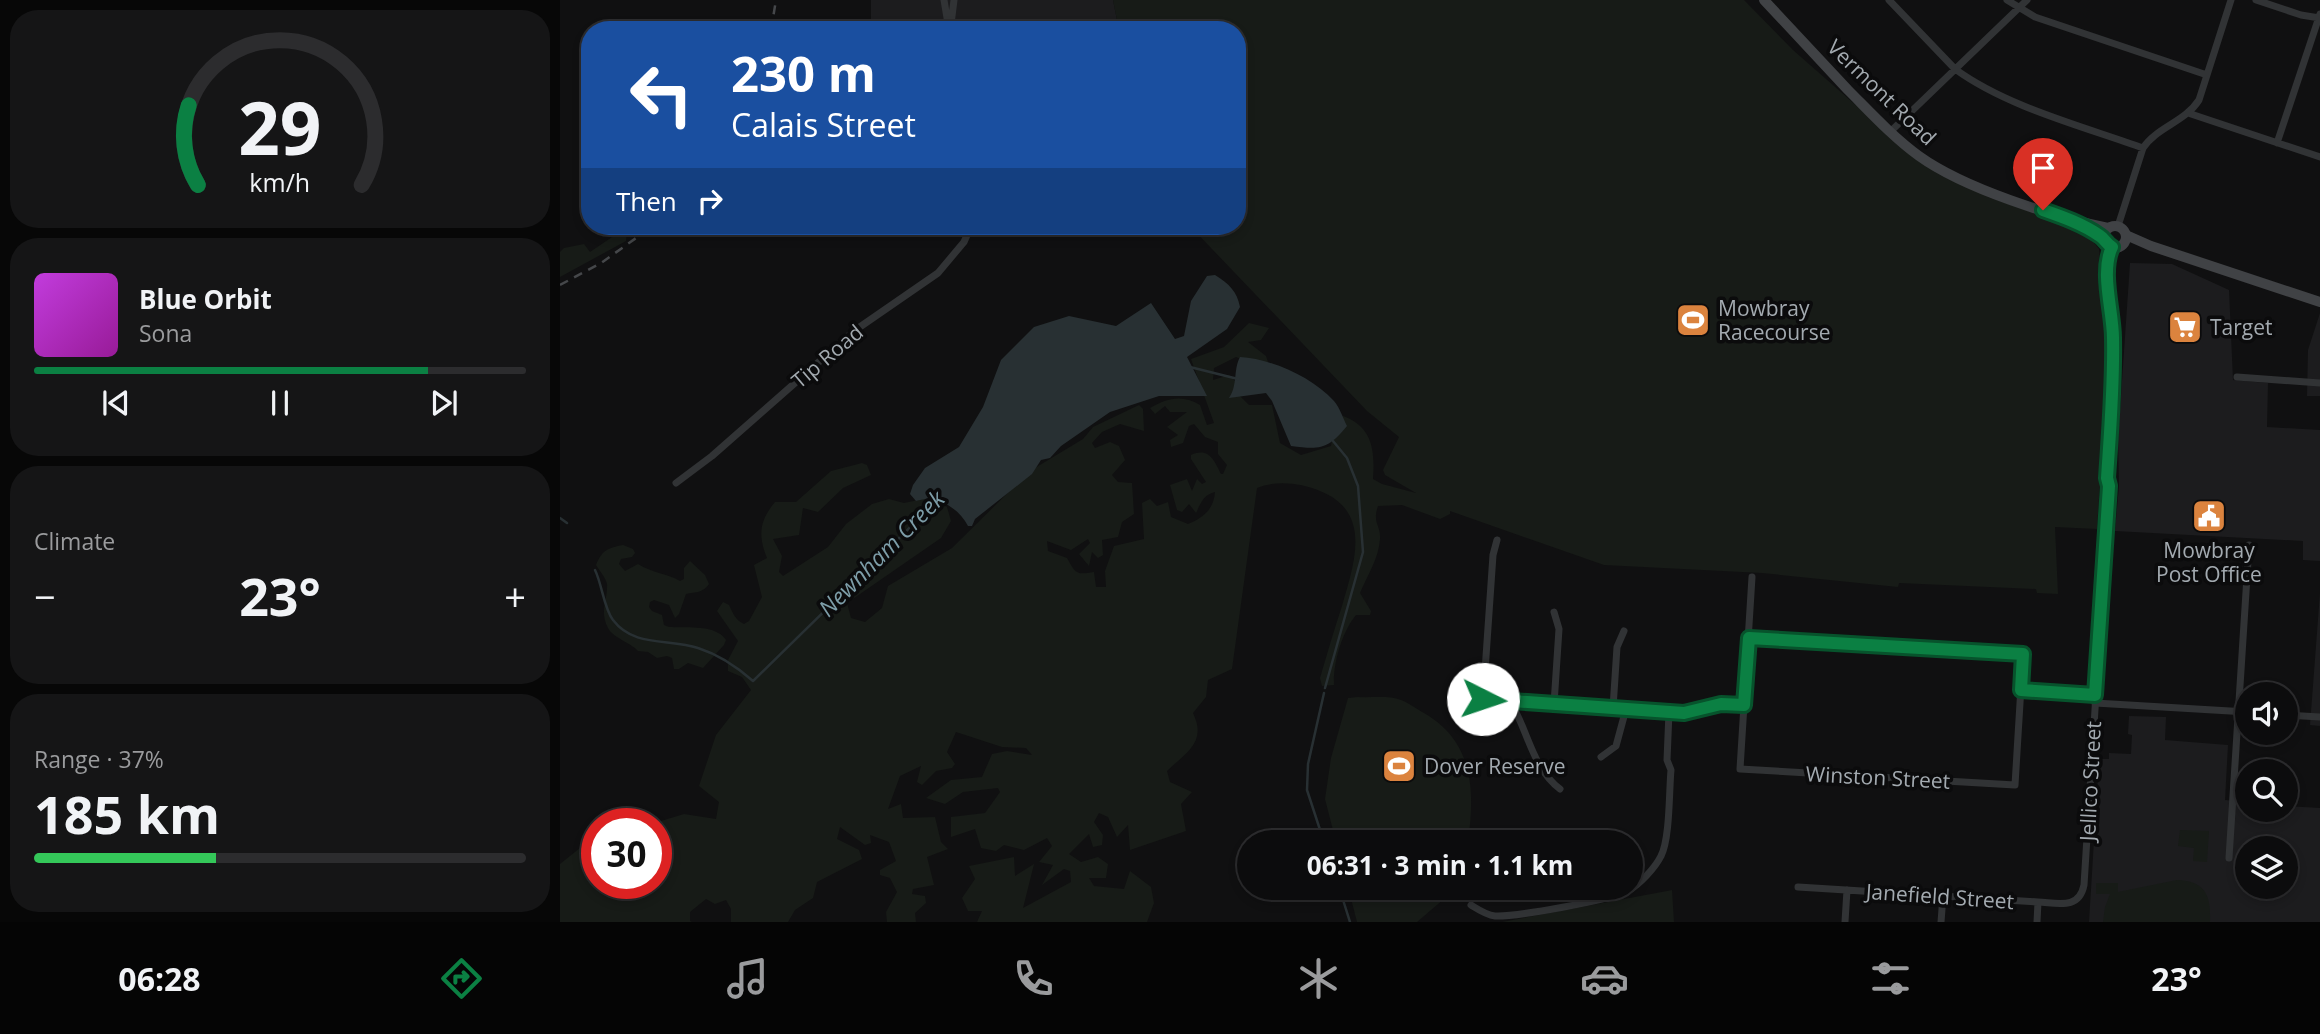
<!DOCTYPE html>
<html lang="en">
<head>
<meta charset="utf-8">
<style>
  body { margin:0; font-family:"Open Sans",sans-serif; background:#151516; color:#f1f3f6; height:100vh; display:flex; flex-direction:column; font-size:26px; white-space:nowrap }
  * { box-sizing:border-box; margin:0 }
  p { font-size:23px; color:#9a9b9d }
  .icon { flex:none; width:38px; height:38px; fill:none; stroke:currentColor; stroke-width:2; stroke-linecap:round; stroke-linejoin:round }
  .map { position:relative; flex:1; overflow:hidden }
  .sheet { display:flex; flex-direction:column; gap:10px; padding:10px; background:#070707; width:560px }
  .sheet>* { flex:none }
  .banner { position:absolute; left:21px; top:21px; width:665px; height:214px; border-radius:28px; box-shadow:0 4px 10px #0003,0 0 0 2px #2c2c2e; background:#1a4fa0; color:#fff; overflow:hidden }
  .buttons { position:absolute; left:1675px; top:682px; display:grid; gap:14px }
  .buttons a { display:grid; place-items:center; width:63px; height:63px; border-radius:50%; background:#0c0c0d; box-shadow:0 4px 10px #0003,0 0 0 2px #2c2c2e; font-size:35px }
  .speed { position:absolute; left:21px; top:808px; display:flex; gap:14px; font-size:35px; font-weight:700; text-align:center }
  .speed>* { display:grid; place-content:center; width:91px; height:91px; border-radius:50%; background:#0c0c0d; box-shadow:0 4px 10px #0003,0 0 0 2px #2c2c2e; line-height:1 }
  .speed .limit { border:10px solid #d22; background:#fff; color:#111 }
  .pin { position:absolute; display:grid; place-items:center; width:60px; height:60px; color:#fff; margin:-72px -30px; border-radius:50% 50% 50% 0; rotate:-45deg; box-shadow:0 0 7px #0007 }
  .pin .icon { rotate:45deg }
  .me { position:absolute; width:77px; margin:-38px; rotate:94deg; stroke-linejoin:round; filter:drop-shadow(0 0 5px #0008) }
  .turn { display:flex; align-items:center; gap:24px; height:147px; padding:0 35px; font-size:32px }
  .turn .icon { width:91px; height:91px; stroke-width:2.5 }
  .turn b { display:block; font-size:49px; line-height:60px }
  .then { display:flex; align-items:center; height:66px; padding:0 35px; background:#0003; gap:14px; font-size:26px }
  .big { font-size:52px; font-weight:700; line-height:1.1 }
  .sheet .card { flex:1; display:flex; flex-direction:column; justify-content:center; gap:10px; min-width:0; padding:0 24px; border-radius:28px; background:#151516 }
  .sheet .dial { align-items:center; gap:0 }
  .dial svg { height:182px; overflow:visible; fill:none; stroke:#2c2c2e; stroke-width:7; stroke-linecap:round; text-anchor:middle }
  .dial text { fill:#f1f3f6; stroke:none }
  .song { display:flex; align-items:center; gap:21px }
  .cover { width:84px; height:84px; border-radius:10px; background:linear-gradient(135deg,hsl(290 70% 55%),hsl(300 70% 35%)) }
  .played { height:7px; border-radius:4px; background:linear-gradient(90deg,#0b8043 80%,#2c2c2e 80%) }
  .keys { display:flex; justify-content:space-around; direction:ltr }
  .heat { display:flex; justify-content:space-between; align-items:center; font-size:38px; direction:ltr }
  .charge { height:10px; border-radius:5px; background:linear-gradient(90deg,#34c759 37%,#2c2c2e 0) }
  .trip { position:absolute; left:677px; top:830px; width:406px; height:70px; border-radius:35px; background:#0c0c0d; box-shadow:0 4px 10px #0003,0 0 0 2px #2c2c2e; font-weight:700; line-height:70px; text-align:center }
  .dock { display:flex; height:112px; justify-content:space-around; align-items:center; background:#050505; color:#9a9b9d }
  .dock .icon { width:49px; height:49px }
  .dock .current { color:#0b8043 }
  .dock b { font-size:32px; color:#f1f3f6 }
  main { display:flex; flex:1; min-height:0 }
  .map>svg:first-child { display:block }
  .built { fill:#1c1c1e; fill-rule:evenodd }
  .green { fill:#171b17 }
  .water { fill:#283033 }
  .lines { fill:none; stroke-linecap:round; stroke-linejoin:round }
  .stream { stroke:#283033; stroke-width:2.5 }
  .street { stroke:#313335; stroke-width:7 }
  .secondary { stroke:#404245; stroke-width:10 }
  .rail { stroke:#45474a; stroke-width:2.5; stroke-dasharray:9 7; stroke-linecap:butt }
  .route-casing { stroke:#07532c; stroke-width:18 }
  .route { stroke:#0b8043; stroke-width:12 }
  .labels { text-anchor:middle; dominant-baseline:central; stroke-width:7; stroke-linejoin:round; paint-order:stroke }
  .street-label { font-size:21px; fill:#a3aab0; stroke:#0b0b0c }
  .poi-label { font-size:21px; fill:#a3aab0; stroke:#0b0b0c; text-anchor:start }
  .water-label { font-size:23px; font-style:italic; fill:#7d9da8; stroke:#0b0b0c }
</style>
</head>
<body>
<main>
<section class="sheet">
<div class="card dial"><svg viewBox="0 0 100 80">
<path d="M14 69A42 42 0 1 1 86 69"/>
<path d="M14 69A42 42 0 0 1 10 34" stroke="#0b8043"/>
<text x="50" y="56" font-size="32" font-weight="700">29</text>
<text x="50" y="72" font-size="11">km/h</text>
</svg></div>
<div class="card">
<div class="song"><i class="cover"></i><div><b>Blue Orbit</b><p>Sona</p></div></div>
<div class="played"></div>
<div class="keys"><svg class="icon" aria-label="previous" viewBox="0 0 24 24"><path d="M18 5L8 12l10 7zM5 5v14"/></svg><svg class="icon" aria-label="pause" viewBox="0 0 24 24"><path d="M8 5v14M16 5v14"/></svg><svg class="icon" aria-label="next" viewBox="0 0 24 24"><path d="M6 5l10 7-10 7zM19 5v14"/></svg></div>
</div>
<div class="card"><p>Climate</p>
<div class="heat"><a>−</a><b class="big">23°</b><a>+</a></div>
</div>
<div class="card"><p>Range · 37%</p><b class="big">185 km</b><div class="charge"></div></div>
</section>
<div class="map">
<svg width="1760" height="922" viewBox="0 0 1760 922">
  <rect width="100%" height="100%" fill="#101011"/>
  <!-- built -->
  <path class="built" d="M311,0h242l6,30h-248z
    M1570,263l42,1 57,26 4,90 35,3 -1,44 53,3v131l-17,-1v-19l-188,-10 4,-45 -1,-46z
    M1760,313v83h-13l1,-46z
    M1760,593v133l-10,-1z
    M1569,716l37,1 -1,23 63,5 -3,55 22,2v8h39v-4l34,2v114h-231l10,-163h10v-6l22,1 1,-19 -4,-1zM1687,849h39v38h-39z"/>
  <!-- green -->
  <path class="green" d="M553,0h631l49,50 82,72 113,75 75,26 26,13 10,13 10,99 -12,181 -42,-2 3,67 -21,-1 -1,-4 -137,-6 -1,4 -136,-14 -158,-8 -154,-54v3l-10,5 -38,-14 -24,1c-6,17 3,19 2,33 -1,19 -13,37 -20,54l11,18 -1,4h-14c-14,17 -23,48 -22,70l-12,1 -2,-8c7,-24 14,-48 22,-72 12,-42 31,-94 -22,-115 -19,-8 -44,-11 -63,-3l-25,181 -24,11 -2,17 -13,16c14,29 -6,39 -26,58l3,11 22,10 -11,12 5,27 -56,19 -2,-25 -11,12 -9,-20 -9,-4 -5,9 9,13 -1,10 -9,2 -4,-13 -20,20 12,8 17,-5 10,7 -2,14h-17l5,8 30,3 6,-18 21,16 3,16 -7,19h-170l5,-11h-14l-6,-13 13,-19 -6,-13 45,-9 1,19 19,-12 -11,44 48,-26 -1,-11 -6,-2 -22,16 11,-20 -14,-3 13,-16 -5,-8 -23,12 -20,-5 -8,6 -15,-3 -6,-19 -24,8v-20l34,-4 15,-21 -2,-4 -35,4 -18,12 -19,-6 25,-18 31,-3 10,-23 15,-3 25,4 -6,-7 -24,-1 -46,-15 -9,20 8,12 -3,4 -16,3 -14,14 -5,-3 4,-16 -21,10 -12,33 13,-5 2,14 32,-1 6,25 7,7 -21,8 7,28 -21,4 -1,5 13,2 1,7 -11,10 1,9h-29l-1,-10 11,-20 -7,-14 -10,-3v-5l16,-9 -7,-19 -19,-7 1,8 -6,2 -25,-18 -3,12 22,11 3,9 -45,23 -4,16 -18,12 -7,12h-57v-13l-5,-9 -11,4 -9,-5 -16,13v9l2,1h-132v-58l25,-20h12v40h59v-60h-5l33,-10 32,5 3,-17 -20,-16 17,-51 35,-45 -9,-13 -14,-6v-11l10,-19 -21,-30 6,-9 6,3c4,8 6,15 15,19l5,-3 13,-24 -8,-32 13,-7c-9,-22 -8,-37 8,-56h21l35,-31 31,-8 5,2 4,10 -28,13 -25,24 -15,-4 -4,27 -26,4 9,17 -3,16 4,4 45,-29 18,-23 26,-20 17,-5 15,4 24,-5 10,2 9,7 4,14 -10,17 -94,65 4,15 14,4 17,-14 6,-22 64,-38 78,-77 53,-32 10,-12 46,-22 4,4 1,22 -24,-7 -18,8 -10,11 3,5 15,-6 9,4 6,14 -13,15 6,7 14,1 2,31 -12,8 -4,15 -16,3 1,15 -5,3 -6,-6 -3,14 -10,-12 11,-11 -2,-4 -17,11 -24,-9 1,10 19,7c9,16 9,17 27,14l2,15h10l-1,-16 9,-25 30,-7 -2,-36 8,-4 7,7 11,-4 3,15 17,7c15,-6 26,-15 27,-32 -12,3 -14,11 -19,21l-7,-9 -7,8 -5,-2 -7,-25 17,-6 5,12 5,-12 5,5 4,-2 -15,-23v-4c18,-8 23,5 30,19h2l4,-9 -9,-11v-12l-13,-5 -11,-13 -5,2 -6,17 -12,4 -1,-7 8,-5 -11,-8 20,-15h-17l-5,-6 -10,8 -5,-6c17,-10 32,-14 50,-3l7,20 7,-2 -23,-64 33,-12 25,-24 20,5 -8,12 -13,2 18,14 3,9 -7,3 -26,-11 -22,11 -1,12 16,-5 9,9v10l11,11h23l8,38 21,12 30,-9 3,-20 9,-10c30,11 32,35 30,63l9,5 34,9 -31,-18 -2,-5 16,-33 -32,-26 -177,-185h47v-196h-118z
    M61,231h6l-1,10 -66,36v-25l4,-4 20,-4 6,8z
    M63,545l10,4 2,4 -3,4 -11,2 -2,5 6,7 13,-7c14,9 28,9 42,17l4,-2v-11l6,-7 15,14 4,9c-6,9 -13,8 -23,10l-7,20 -4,4 -6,-13 -15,-5 -4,2 -1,5 3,4 10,4 2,10 5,2c17,1 47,-3 57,13l-2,5 -21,23 -15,-5 -9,6h-5l-2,-11 -5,-2 -10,2 -9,-6 -10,-1c-8,-9 -25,-13 -30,-23 -9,-17 0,-28 -1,-44 -1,-6 -8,-14 -11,-19 6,-15 12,-17 27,-20z
    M798,697c13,1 31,-2 43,3 8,3 16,9 23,13 50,29 51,77 44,129h-132l-11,-43 6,-41 17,-60z
    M1620,830l29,1 -2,31 -14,-1 1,-13 -16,-2z
    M1617,880c29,1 34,16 33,42h-107l2,-15 5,-13h-14v-11h22v9z
    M788,887h110l-41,35h-60z
    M1112,890l2,32h-172l165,-31z"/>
  <!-- water -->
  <path class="water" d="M655,275c14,9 22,16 25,32l-13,22 -40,28 20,39h-48l-49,16 -49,34 -11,12 -9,2 -9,14 -57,45 -3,7h-4c-9,-18 -32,-32 -52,-25l-6,-7 3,-9 12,-17 34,-21 24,-40 18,-47 33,-33 35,-11 47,10 35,-23 24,36 9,-3 7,-35 16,-25z
    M680,357c32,2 72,20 94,44 6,7 9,17 13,25 -19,23 -26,24 -56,20l-19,-45 -6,-8 -37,5c9,-13 4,-28 11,-41z"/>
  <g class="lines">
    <!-- stream -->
    <path class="stream" d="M630,367l48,12
      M0,518l7,5
      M35,570c7,14 9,39 18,50 21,28 57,18 85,28 22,7 38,18 55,33l187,-183
      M765,688l38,-136 -5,-66 -11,-28 -14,-17
      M764,693l-16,71 -1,26 17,52
      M779,887l11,35"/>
    <!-- street -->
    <path class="street" d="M384,0l5,30
      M1329,0l66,69c52,38 127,57 188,79
      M1447,0l28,17 172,58
      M1696,0l45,15 19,3
      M391,24l3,-24
      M1628,113l132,44
      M1330,132l137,-132
      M1717,143l43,-129
      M1558,226l25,-78c14,-21 42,-26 56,-48l32,-100
      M1677,377l83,6
      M116,483l36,-27 142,-125 84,-58 26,-31 7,-16
      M937,540l-4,15 -10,145 201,13 37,-9 22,1
      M994,612l5,17 -5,75
      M1189,638l274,16 -8,131 -275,-16 12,-192
      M1461,690l74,5
      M950,701c18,29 22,67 50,88
      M1535,703l152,9
      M1053,708l4,-61 7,-16
      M1726,715l34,2
      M1041,757l15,-11 10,-37
      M1669,858l20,-313
      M1238,887l240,15c20,1 41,8 46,-17l25,-399 -2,-8c3,-46 6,-93 6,-140 0,-27 -13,-66 -1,-91
      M911,905c8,5 15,10 24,11 20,1 116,-16 133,-25 12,-7 27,-23 33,-35 9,-17 8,-65 10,-86l-4,-10 2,-48
      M1285,922l2,-32
      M1381,922l2,-26
      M1477,922l1,-20"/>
    <!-- secondary -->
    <path class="secondary" d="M1204,0c28,30 56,60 84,90 23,23 45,47 71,66 46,33 133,60 189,72
      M1544 237a11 11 0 1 1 22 0a11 11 0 1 1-22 0Z
      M1566,235l25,11 169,56"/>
    <!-- rail -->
    <path class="rail" d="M211,30l5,-30
      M0,285l41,-22 52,-37"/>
  </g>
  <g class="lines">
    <!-- route casing -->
    <g class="route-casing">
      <path id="route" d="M923,699l201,14 37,-9 23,1 5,-67 274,16 -2,36 74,5 14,-209 -2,-8c3,-46 7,-93 6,-140 0,-27 -13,-66 -1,-91 -6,-3 -7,-8 -12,-11 -17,-12 -37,-19 -57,-26"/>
    </g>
    <!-- route -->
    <use href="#route" class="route"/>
  </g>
  <!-- icons -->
  <defs>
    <g id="stadium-square" transform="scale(1.75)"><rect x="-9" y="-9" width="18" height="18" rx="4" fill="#db833e" stroke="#0b0b0c"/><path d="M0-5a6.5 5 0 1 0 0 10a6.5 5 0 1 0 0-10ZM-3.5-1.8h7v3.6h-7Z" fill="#fff"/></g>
    <g id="supermarket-square" transform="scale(1.75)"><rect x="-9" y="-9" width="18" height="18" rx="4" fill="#db833e" stroke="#0b0b0c"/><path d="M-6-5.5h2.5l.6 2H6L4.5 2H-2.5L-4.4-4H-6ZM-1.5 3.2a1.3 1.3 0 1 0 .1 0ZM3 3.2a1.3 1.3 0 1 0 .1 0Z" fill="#fff"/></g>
    <g id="civic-square" transform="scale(1.75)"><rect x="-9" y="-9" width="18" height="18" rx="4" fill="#db833e" stroke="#0b0b0c"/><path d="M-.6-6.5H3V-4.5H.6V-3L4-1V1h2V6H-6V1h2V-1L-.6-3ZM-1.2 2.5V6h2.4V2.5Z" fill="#fff"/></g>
  </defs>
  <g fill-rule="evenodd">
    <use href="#stadium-square" x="1133" y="320"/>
    <use href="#supermarket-square" x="1625" y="327"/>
    <use href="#civic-square" x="1649" y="516"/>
    <use href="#stadium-square" x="839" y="766"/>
  </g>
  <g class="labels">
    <!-- street labels -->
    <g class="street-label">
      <text transform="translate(1322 92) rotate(44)">Vermont Road</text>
      <text transform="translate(267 356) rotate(-40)">Tip Road</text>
      <text transform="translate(1318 777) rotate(3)">Winston Street</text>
      <text transform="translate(1530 781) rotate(-87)">Jellico Street</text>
      <text transform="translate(1380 896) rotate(4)">Janefield Street</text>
    </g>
    <!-- poi labels -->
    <g class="poi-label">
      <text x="1158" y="308">Mowbray<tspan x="1158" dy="24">Racecourse</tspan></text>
      <text x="1650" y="327">Target</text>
      <text x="1649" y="550" text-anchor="middle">Mowbray<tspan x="1649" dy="24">Post Office</tspan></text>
      <text x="864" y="766">Dover Reserve</text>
    </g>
    <!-- water labels -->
    <g class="water-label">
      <text transform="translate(321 553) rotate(-45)">Newnham Creek</text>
    </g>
  </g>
</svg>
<div class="buttons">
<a><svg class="icon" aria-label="sound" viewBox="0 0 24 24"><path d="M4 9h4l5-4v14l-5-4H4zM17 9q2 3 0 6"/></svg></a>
<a><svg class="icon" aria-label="search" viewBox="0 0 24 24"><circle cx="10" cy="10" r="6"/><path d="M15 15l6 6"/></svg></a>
<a><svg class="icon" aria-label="layers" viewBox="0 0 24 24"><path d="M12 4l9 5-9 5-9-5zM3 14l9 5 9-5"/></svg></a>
</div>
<div class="speed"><div class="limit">30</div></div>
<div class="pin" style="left:1483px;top:210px;background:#d93025"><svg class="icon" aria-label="arrive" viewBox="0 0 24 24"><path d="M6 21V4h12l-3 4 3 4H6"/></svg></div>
<svg class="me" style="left:923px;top:699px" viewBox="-20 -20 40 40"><circle r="19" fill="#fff"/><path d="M0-13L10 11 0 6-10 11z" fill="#0b8043"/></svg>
<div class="trip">06:31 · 3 min · 1.1 km</div>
<div class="banner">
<div class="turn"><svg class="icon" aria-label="left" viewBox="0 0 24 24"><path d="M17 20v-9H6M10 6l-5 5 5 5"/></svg><div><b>230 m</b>Calais Street</div></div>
<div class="then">Then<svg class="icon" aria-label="right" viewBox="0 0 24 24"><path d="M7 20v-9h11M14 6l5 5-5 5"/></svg></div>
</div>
</div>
</main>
<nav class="dock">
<b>06:28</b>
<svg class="icon current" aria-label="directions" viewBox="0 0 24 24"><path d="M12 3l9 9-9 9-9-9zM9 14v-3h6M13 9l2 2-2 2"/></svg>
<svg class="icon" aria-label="music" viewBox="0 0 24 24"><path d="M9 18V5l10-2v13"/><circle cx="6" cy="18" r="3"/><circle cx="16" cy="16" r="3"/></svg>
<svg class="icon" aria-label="phone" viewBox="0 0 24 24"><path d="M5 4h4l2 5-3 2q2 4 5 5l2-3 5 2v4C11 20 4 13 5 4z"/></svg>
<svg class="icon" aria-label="climate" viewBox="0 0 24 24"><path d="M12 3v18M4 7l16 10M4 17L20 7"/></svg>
<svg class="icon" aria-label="car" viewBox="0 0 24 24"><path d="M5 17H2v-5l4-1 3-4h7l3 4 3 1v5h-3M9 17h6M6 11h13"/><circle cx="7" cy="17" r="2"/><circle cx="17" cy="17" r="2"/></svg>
<svg class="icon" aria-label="filters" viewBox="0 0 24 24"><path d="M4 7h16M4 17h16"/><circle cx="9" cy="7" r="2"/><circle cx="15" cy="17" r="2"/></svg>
<b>23°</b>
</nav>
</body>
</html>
